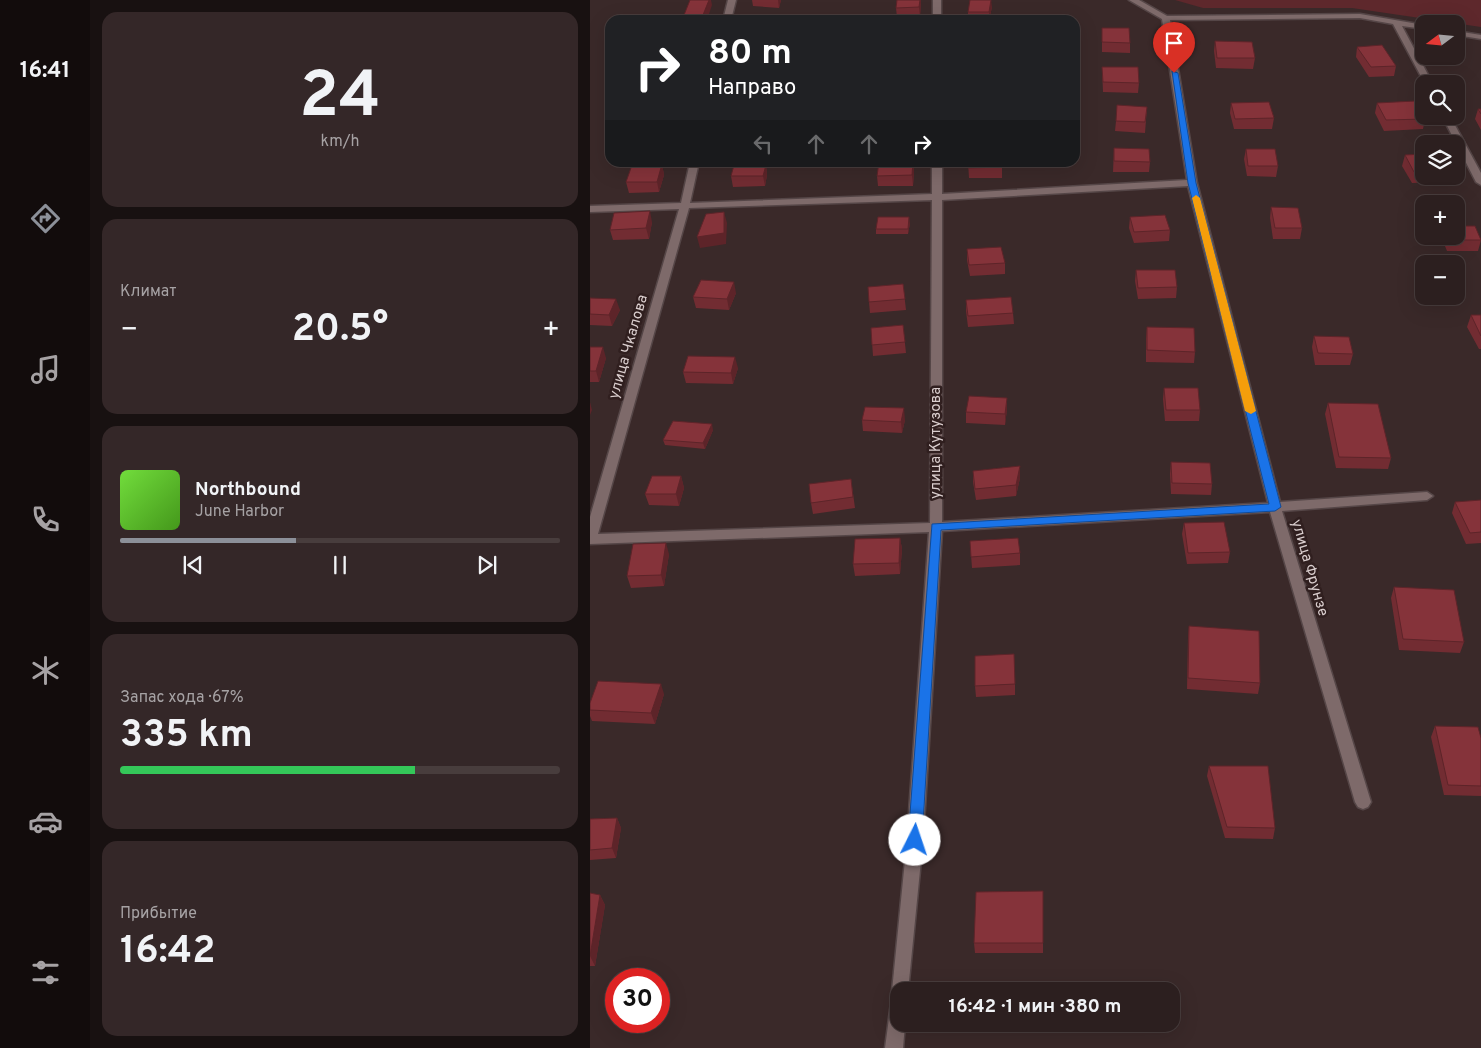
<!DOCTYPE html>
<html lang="ru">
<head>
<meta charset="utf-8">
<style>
  body { margin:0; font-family:Overpass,sans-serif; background:#342728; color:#f1f3f6; height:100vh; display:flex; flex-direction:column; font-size:19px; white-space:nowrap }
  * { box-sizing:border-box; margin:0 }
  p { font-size:16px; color:#a6a2a4 }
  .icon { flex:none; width:28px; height:28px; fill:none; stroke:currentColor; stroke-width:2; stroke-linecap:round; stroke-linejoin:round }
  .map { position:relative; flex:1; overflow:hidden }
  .side { display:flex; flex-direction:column; gap:12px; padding:12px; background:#181111; width:500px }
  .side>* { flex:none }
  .hud { position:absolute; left:15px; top:15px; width:475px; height:152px; border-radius:15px; box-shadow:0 5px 20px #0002,0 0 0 1px #483d3d; background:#202124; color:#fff; overflow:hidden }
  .needle { width:32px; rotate:254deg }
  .tools { position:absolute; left:825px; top:15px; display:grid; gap:10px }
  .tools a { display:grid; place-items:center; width:50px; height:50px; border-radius:10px; background:#2c1f1f; box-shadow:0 5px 20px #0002,0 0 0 1px #483d3d; font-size:25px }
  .speed { position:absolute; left:15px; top:968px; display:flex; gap:10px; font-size:25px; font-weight:700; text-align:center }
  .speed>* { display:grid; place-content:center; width:65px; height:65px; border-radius:50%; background:#2c1f1f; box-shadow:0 5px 20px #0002,0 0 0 1px #483d3d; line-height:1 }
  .speed .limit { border:8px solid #d22; background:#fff; color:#111 }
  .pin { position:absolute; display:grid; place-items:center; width:42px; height:42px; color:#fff; margin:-51px -21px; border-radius:50% 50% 50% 0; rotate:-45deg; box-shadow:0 0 5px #0007 }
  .pin .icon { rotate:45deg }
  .me { position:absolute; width:55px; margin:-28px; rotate:4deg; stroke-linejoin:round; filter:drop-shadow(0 0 4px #0008) }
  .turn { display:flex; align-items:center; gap:18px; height:105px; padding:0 20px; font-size:22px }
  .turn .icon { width:65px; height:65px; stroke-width:2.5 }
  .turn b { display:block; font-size:35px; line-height:42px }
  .lanes { display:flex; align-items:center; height:48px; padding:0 20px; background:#0003; justify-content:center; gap:25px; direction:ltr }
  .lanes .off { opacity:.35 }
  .big { font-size:38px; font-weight:700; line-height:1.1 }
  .side .widget { flex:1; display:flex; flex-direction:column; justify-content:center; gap:8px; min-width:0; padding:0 18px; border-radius:15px; background:#342728 }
  .side .dial { align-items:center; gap:0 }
  .dial b { font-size:65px; line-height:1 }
  .song { display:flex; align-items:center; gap:15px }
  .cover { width:60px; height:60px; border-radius:8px; background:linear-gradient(135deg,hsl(100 70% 55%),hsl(100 70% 35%)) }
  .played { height:5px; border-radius:2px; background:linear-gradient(90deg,#8c9099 40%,#483d3d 40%) }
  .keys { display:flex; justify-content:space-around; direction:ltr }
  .heat { display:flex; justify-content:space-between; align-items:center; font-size:28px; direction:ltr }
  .charge { height:8px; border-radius:4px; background:linear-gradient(90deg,#34c759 67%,#483d3d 0) }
  .trip { position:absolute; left:300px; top:982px; width:290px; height:50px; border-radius:15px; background:#2c1f1f; box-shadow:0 5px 20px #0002,0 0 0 1px #483d3d; font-weight:700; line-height:50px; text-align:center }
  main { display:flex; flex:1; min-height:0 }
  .tabs { display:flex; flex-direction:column; width:90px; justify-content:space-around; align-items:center; background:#120c0c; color:#a6a2a4 }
  .tabs .icon { width:35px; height:35px }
  .tabs .on { color:#8c9099 }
  .tabs b { font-size:22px; color:#f1f3f6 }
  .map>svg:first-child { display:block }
  .green { fill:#5e282c }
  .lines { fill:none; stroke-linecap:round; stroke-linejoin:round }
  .street-casing { stroke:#554647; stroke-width:3 }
  .street { fill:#7e6a6a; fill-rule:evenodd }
  .wall { fill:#722c32 }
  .shaded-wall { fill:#5d2429 }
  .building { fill:#85333a; stroke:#5d2429 }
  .route { fill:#1a73e8; stroke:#114b97 }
  .slow { fill:#f59e0b }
  .labels { text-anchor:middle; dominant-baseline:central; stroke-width:5; stroke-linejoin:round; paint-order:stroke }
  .street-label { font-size:15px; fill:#dacece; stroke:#301f1f }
</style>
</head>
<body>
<main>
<nav class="tabs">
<b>16:41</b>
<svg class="icon on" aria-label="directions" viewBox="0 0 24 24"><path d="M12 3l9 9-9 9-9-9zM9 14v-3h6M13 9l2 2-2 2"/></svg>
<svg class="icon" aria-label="music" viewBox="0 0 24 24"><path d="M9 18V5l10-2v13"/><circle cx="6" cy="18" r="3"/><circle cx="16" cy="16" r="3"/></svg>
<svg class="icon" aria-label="phone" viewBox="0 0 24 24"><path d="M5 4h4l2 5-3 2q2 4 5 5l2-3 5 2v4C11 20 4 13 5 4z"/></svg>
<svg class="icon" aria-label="climate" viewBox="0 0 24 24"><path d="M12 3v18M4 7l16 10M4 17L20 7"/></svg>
<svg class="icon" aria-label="car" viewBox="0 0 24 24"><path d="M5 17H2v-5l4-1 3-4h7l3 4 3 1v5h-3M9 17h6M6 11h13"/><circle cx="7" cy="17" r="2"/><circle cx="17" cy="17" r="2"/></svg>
<svg class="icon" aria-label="filters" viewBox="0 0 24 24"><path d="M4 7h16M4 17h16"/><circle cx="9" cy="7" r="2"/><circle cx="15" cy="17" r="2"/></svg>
</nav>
<section class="side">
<div class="widget dial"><b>24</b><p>km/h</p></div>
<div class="widget"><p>Климат</p>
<div class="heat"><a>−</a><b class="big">20.5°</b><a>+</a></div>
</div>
<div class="widget">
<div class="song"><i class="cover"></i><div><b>Northbound</b><p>June Harbor</p></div></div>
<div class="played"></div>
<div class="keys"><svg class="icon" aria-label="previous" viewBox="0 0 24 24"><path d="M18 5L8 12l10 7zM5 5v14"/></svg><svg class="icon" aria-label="pause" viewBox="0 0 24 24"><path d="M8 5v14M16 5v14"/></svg><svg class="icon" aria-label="next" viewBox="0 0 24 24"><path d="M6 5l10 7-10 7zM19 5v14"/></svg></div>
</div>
<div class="widget"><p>Запас хода · 67%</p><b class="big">335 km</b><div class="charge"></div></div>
<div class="widget"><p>Прибытие</p><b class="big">16:42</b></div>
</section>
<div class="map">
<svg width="891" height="1048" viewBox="0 0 891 1048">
  <rect width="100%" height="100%" fill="#3a2929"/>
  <!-- green -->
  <path class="green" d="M585,0h306v27l-129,-19h-149z"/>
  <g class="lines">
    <!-- street casing -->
    <g class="street-casing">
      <path id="street" d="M138,0h8l-5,20h-8z
        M343,0h8v20h-8z
        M539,0h10l28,16 193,-2 64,11v4l-22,-3 31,58h-8l-32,-60 -33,-6 -190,2 27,163 83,319 147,-10 6,4 -6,4 -145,11 89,291 -3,5 -5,2 -5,-2 -3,-5 -85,-290 -328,19 -19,309 -15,151h-9v33h6l-2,24h-18l6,-45 3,-6 -2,-6 15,-151 22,-308 -339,12v-27l89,-308 -89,3v-6l91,-3 9,-41h9l-9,41 242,-9v-32h10v32l245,-14 -25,-161zM598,186l80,317 -326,19v-322zM342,200l-2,323 -332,11 91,-326z
        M866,31l25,4v4l-25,-4z
        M852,116h8l31,57v12l-5,-3z"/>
    </g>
    <!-- street -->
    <use href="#street" class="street"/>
  </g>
  <!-- wall -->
  <path class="wall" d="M162,0h29l-2,8 -26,-2z
    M307,0h24l-1,17h-23l-1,-9z
    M402,7l-3,13h-21v-8z
    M512,28l28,15v10l-28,-1z
    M625,41l40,17 -2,11 -37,-1 -2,-17z
    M767,47l39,19 -2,10 -25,1 -13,-20z
    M512,67l37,16 -1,10 -35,-1z
    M641,103l43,15 -2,11h-38l-4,-16z
    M787,103l48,16 -2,10 -39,2 -9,-18z
    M557,107l-2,26 -30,-2 1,-10z
    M888,109h3v21l-6,-11z
    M524,148l36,14 -1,10h-36z
    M656,149l32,17 -2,11 -29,-1 -3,-17z
    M834,154v22h21l-1,6 -32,1 -10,-17 3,-11z
    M323,162l1,10 -1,14h-35l-1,-10z
    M378,162h34v16h-33z
    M72,164l2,11 -5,17 -30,1 -3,-11z
    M176,165l1,10 -2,11 -32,1 -2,-11z
    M844,197h24l6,13 -2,6h-6v-12h-23l-1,-2z
    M681,207l31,21 -2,11h-27l-3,-21z
    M540,217l40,13 -1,11 -35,2 -5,-15z
    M62,222l-3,17 -36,1 -3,-10z
    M320,223l-2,11h-32v-5z
    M851,236h15l25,4 -3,11h-31z
    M377,249l38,14v11l-35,2 -3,-16z
    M546,270l41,17 -1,11 -38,1 -3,-18z
    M313,284l3,26 -36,3 -1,-11z
    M146,293l-7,17 -33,-2 -3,-11z
    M0,298l30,12 -8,16 -22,-1z
    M376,300l47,13 1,11 -46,3 -2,-16z
    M881,315h10v34h-2l-12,-22z
    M313,325l3,28 -33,3 -2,-28z
    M557,327l48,25 -1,11 -48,-1v-24z
    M724,336l39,18 -3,11h-35l-3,-18z
    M0,347l16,11 -7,24h-9z
    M148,368l-5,16 -47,-1 -3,-11z
    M574,388l36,22 -1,11h-34l-2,-22z
    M417,398v11l-2,16 -39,-2v-11z
    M738,403l63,55 -3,11 -52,-1 -11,-54z
    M272,420h43l-3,13 -39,-2z
    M123,430l-8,19 -40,-4 -2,-5z
    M581,462l41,22 -1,11 -40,-1 -1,-20z
    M430,466v12l-4,18 -40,4 -3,-18v-11z
    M91,476l3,12 -5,18 -30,-1 -4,-11z
    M261,479l4,29 -42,6 -2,-11z
    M891,500v43l-15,1 -14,-31 3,-11z
    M594,523l46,29 -2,11 -41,1 -5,-30z
    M310,538l2,11 -2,25 -45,2 -2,-12z
    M380,541l50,12v12l-48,3z
    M79,554l-5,32 -33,2 -4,-12z
    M804,587l70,55 -4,11 -61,-3 -8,-52z
    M599,626l71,57 -2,11 -71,-5 1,-52z
    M425,684v11l-39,2 -1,-11z
    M74,694l-9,30 -63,-3 -2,-5v-13z
    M845,726l46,12v58l-37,-1 -13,-58z
    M619,766l66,62 -2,11 -48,-1 -18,-62z
    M27,818l4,10 -5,30 -26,2v-41z
    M453,891v62h-68l-1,-10z
    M0,893l10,2 5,10 -10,61h-5z"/>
  <!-- shaded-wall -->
  <path class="shaded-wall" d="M119,0h2l1,5 -5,15h-6z
    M188,0h3l-2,8z
    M330,0h1v1l-1,16 -1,-10z
    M401,0l1,7 -3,13v-8z
    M323,162l1,10 -1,14 -1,-11z
    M72,164l2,11 -5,17 -2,-10z
    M176,165l1,10 -2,11 -2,-10z
    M60,211l2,11 -3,17 -3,-11z
    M134,212l3,11 -1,21 -26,4 -3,-11z
    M319,217l1,6 -2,11v-5z
    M144,282l2,11 -7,17 -2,-11z
    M26,299l4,11 -8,16 -3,-11z
    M13,347l3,11 -7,24 -3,-11z
    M145,357l3,11 -5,16 -2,-11z
    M417,398v11l-2,16v-11z
    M0,402l2,8 -2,5z
    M314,408l1,12 -3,13 -1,-11z
    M122,424l1,6 -8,19 -2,-6z
    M430,466v12l-4,18v-11z
    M91,476l3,12 -5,18 -3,-12z
    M310,538l2,11 -2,25 -1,-11z
    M76,543l3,11 -5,32 -3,-11z
    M71,684l3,10 -9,30 -4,-11z
    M27,818l4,10 -5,30 -4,-10z
    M10,895l5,10 -10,61 -5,-10z"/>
  <!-- building -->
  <path class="building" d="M100,0h19l-8,20h-19z
    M307,0h23l-1,7 -23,1z
    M380,0h21l-2,12h-21z
    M177,18h27v2h-28z
    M512,28h27l1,15 -28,-1z
    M625,41l37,1 3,16h-38z
    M792,45l14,21 -25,1 -14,-20z
    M512,67h36l1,16 -36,-1z
    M825,101l10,18 -39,1 -9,-17z
    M679,102l5,16 -39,1 -4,-16z
    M527,105l30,2 -2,15 -29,-1z
    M888,109h3v5z
    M524,148l35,1 1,13 -36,-1z
    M656,149h29l3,17h-30z
    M834,154v18h-10l-9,-17z
    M289,162h34l-1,13 -35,1z
    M378,162h34v5l-34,1z
    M72,164l-5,18h-31l6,-17z
    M144,165h32l-3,11h-32z
    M844,197h24l6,13h-8v-6h-20z
    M681,207l27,1 4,20h-27z
    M60,211l-4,17 -36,2 4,-17z
    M134,212v21l-27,4 9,-23z
    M575,215l5,15 -36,2 -4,-15z
    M288,217h31l-1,12h-32z
    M866,226h19l6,14h-31l-2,-4h8z
    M411,247l4,16 -36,2 -2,-16z
    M546,270h39l2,17 -39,1z
    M111,280l33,2 -7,17 -34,-2z
    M313,284l2,15 -36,3 -1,-15z
    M421,297l2,16 -45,3 -2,-16z
    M0,298l26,1 -7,16 -19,-1z
    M881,315h10v21z
    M313,325l2,17 -33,3 -1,-17z
    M557,327l47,1 1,24 -48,-2z
    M724,336l35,1 4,17 -35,-1z
    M0,347h13l-7,24h-6z
    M98,356l47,1 -4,16 -48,-1z
    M574,388h34l2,22h-34z
    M379,396l38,2 -2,16 -39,-2z
    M738,403l50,1 13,54 -52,-1z
    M275,407l39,1 -3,14 -39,-2z
    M83,421l39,3 -9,19 -40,-3z
    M581,462l39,1 2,21 -40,-1z
    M430,466l-4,19 -41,4 -2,-18z
    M62,476h29l-5,18h-31z
    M261,479l2,18 -42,6 -2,-19z
    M891,500v32l-11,1 -15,-31z
    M634,522l6,30 -42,1 -4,-30z
    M310,538l-1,25 -46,1 2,-25z
    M428,538l2,15 -49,4 -1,-16z
    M76,543l-5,32 -34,1 6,-32z
    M804,587l60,3 10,52 -61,-3z
    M599,626l70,5 1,52 -72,-5z
    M424,654l1,30 -40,2v-30z
    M8,681l63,3 -10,29 -61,-3v-7z
    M845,726l43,1 3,11v48l-33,-1z
    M619,766h59l7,62 -48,-1z
    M27,818l-5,30 -22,2v-31z
    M453,891v52h-69l2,-51z
    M0,893l10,2 -10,61z"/>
  <!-- route -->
  <path class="route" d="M582,71l6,2 18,110 85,324 -6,4 -334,19 -19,310 -2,4 -5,2 -5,-2 -2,-4 24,-316 337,-20 -81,-321z"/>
  <!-- slow -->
  <path class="slow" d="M606,195l4,3 56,213 -5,3 -6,-3 -53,-213z"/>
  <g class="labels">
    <!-- street labels -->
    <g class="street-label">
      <text transform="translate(39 347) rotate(-74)">улица Чкалова</text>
      <text transform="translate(346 443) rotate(-90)">улица Кутузова</text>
      <text transform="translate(719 568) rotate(74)">улица Фрунзе</text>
    </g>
  </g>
</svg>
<div class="tools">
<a><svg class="needle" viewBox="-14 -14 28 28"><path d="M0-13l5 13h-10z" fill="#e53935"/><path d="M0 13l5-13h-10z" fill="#a6a2a4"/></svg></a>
<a><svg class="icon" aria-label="search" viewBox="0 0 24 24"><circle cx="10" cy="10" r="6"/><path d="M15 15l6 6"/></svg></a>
<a><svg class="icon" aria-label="layers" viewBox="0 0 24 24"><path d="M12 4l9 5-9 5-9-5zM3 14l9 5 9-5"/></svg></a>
<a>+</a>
<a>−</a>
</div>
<div class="speed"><div class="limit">30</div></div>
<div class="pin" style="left:584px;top:73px;background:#d93025"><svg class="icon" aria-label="arrive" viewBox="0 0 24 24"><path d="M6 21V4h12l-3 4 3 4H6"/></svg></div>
<svg class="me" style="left:325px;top:840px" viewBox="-20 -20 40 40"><circle r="19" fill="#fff"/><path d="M0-13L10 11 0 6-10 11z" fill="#1a73e8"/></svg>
<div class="trip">16:42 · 1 мин · 380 m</div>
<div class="hud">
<div class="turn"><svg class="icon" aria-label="right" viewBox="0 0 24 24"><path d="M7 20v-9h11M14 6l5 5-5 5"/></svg><div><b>80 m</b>Направо</div></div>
<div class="lanes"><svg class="icon off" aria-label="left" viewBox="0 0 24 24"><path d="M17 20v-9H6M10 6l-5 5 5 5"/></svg><svg class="icon off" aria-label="ahead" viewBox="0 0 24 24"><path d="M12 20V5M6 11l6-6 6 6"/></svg><svg class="icon off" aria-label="ahead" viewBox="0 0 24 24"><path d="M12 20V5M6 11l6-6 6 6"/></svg><svg class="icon" aria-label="right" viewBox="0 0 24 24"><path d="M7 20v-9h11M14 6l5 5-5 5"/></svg></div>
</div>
</div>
</main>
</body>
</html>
